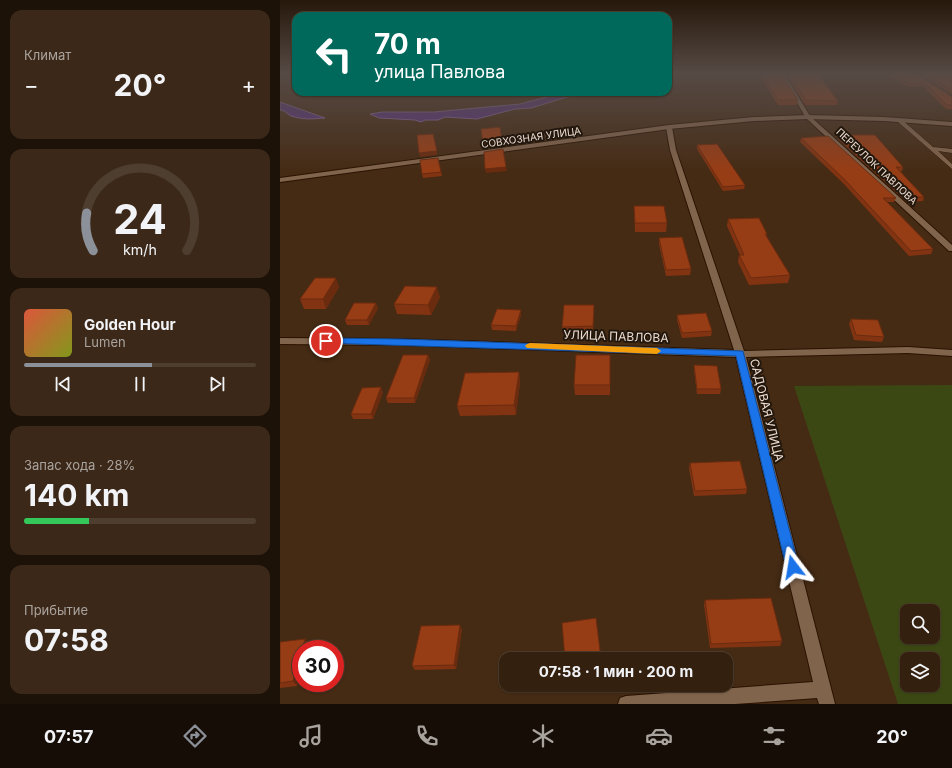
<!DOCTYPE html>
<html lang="ru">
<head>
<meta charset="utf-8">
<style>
  body { margin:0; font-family:Inter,sans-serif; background:#3c2818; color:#f1f3f6; height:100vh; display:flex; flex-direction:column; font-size:15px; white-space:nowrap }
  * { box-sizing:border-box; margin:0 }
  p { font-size:13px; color:#a9a39e }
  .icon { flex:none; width:22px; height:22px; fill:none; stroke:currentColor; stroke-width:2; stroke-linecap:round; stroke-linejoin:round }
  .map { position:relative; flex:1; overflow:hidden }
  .panel { display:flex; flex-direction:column; gap:10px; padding:10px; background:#1d1208; width:280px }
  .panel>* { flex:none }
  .banner { position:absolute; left:12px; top:12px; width:380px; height:84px; border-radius:12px; box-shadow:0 1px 3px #0004,0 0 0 1px #4e3e2f; background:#00695c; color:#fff; overflow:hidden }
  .fabs { position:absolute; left:620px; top:604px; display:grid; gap:8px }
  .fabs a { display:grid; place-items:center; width:40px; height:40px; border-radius:8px; background:#34200f; box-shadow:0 1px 3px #0004,0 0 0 1px #4e3e2f; font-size:20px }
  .speed { position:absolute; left:12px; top:640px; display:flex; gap:8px; font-size:20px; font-weight:700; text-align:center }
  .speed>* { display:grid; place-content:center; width:52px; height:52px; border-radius:50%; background:#34200f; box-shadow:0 1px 3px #0004,0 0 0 1px #4e3e2f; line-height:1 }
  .speed .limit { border:6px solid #d22; background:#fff; color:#111 }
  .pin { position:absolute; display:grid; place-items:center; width:34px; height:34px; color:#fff; margin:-17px; border:2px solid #fff; border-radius:50%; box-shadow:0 1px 4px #0007 }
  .me { position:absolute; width:44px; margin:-22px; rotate:346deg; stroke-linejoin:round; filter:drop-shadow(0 0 3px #0008) }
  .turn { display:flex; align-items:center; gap:14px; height:84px; padding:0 16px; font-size:18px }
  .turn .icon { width:52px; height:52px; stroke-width:2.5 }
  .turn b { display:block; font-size:28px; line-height:34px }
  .big { font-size:30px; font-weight:700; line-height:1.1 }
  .panel .card { flex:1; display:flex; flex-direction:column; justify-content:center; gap:6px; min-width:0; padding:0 14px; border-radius:12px; background:#3c2818 }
  .panel .dial { align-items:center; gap:0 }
  .dial svg { height:104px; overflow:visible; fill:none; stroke:#4e3e2f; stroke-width:7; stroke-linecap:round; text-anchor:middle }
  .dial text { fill:#f1f3f6; stroke:none }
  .song { display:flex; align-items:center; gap:12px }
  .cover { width:48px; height:48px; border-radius:6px; background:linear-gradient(135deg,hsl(10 70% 55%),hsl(70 70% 35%)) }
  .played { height:4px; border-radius:2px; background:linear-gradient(90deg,#8c9099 55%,#4e3e2f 55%) }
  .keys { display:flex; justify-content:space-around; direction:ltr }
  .heat { display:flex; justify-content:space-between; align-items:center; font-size:22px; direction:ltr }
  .charge { height:6px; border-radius:3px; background:linear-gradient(90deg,#34c759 28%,#4e3e2f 0) }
  .trip { position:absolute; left:219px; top:652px; width:234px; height:40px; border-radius:12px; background:#34200f; box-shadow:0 1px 3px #0004,0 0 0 1px #4e3e2f; font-weight:700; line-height:40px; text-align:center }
  .dock { display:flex; height:64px; justify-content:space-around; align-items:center; background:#150d06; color:#a9a39e }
  .dock .icon { width:28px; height:28px }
  .dock .on { color:#8c9099 }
  .dock b { font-size:18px; color:#f1f3f6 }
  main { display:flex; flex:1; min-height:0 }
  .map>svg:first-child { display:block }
  .green { fill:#3c4814; fill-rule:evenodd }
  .water { fill:#573384; stroke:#84669a }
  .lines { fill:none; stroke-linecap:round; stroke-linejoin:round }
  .service-casing { stroke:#2a1300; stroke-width:1 }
  .minor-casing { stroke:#2a1300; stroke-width:2 }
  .tertiary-casing { stroke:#2a1300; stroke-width:2 }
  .service { fill:#81644c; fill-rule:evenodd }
  .minor { fill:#81644c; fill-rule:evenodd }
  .tertiary { fill:#81644c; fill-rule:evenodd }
  .wall { fill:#823412 }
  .shaded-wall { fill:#6a2b0f }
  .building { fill:#973d15; stroke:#6a2b0f }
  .route { fill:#1a73e8; stroke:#114b97 }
  .slow { fill:#f59e0b }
  .labels { text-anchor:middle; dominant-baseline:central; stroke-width:4; stroke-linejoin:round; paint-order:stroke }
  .far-street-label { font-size:10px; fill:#eddccf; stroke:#22170d }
  .street-label { font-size:12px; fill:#eddccf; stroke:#22170d }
</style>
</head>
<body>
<main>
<section class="panel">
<div class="card"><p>Климат</p>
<div class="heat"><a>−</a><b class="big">20°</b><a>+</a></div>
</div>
<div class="card dial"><svg viewBox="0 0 100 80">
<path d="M14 69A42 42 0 1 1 86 69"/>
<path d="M14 69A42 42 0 0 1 9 40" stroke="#8c9099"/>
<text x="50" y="56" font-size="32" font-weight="700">24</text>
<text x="50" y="72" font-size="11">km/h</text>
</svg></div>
<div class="card">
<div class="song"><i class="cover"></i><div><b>Golden Hour</b><p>Lumen</p></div></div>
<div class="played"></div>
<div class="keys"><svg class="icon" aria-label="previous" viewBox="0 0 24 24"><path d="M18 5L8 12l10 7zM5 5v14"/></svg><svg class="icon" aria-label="pause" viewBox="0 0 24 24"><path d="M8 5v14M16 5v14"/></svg><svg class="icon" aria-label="next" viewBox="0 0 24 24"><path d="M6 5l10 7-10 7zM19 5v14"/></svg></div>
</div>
<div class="card"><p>Запас хода · 28%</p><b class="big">140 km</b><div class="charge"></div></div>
<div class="card"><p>Прибытие</p><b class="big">07:58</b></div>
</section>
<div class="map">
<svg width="672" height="704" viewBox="0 0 672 704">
  <rect width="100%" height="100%" fill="#452b14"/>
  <!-- green -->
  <path class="green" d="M672,385v319h-54l-104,-318zM627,611h26v26h-26zM627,659h26v26h-26z"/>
  <!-- water -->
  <path class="water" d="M300,92h31l-37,3 -43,13 -16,1 -38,10 -32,-2 -7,3h-13l-4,2 -6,-2 -36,-2 -9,-4 12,-2h52l86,-8 34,-9z
    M0,102l45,16c-12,1 -22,2 -34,-2 -4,-2 -6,-6 -11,-6z"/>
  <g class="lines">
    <!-- service casing -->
    <g class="service-casing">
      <path id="service" d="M617,119h4l32,28 19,2v4l-14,-2 14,13v5l-55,-48z"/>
    </g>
    <!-- minor casing -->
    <g class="minor-casing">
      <path id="minor" d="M500,73h4l26,43 142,129v6h-3l-143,-133z
        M389,125l3,2 4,23 68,201 164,-4 44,3v6l-44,-3 -162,4 89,347h-16l-2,-6 -82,6h-117l2,-6 6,-2 187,-14 -77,-325 -335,-12 -121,-1v-6l121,1 333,11 -64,-200 -4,-23z"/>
    </g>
    <!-- tertiary casing -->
    <g class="tertiary-casing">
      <path id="tertiary" d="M528,115l76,2 68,5v4l-68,-5 -76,-2 -54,2 -85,8 -389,53v-4l389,-53 85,-8z"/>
    </g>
    <!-- service -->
    <use href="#service" class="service"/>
    <!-- minor -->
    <use href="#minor" class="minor"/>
    <!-- tertiary -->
    <use href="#tertiary" class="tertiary"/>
  </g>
  <!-- wall -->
  <path class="wall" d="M478,73h23l17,27 -1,5h-19z
    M505,73h32l21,28 -1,4h-32z
    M607,73h28l37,24v12h-6l-23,-23 -14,1 -19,-11z
    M638,73h34v21z
    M559,135l64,32 -1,4h-2l24,26 -1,4 -16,1 -69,-63z
    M521,138l95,60 -2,4h-7l46,47 -2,5 -22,2 -65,-72 -44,-42z
    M417,145l48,40 -1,4 -21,2 -26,-42z
    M161,172l1,4 -19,2 -1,-4z
    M354,206l33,17 -1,9h-31z
    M448,219l39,15v3l23,38 -2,8 -39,2 -11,-23 1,-7h1l-13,-29z
    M379,238l32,31 -1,6 -24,1 -7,-32z
    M59,287l-13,22h-22l-4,-10z
    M160,297l-9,18 -34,-1 -3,-10z
    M98,308l-9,17h-22l-2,-5z
    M314,310l-1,21 -30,1 -1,-5z
    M241,315l-5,16 -24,-1 -1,-5z
    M397,315l35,16 -1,5 -29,2 -5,-18z
    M571,319l33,18 -2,5 -28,-2 -5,-16z
    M148,355l2,5 -15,43h-27l-2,-5z
    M330,355v40h-35l-1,-10z
    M414,365l27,24 -1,5h-23l-3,-24z
    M239,372l1,10 -4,33 -56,1 -3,-10z
    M103,392l-10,27h-20l-2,-5z
    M410,463l57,26 -1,5 -52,2 -5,-28z
    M425,600l77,41 -2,5 -70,2 -6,-43z
    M182,629l-6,40 -41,1 -3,-4z
    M25,639l3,4 -7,6v21l-4,16 -17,2v-46z"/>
  <!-- shaded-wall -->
  <path class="shaded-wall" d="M222,142l1,4 -19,3 -1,-4z
    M157,151v4l-17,2 -1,-4z
    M226,167l1,4 -21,2 -1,-4z
    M56,278l3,9 -13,22 -3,-10z
    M157,287l3,10 -9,18 -3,-10z
    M96,303l2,5 -9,17 -2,-5z
    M241,310v5l-5,16v-5z
    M148,355l2,5 -15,43 -1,-5z
    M239,372l1,10 -4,33 -2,-10z
    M101,387l2,5 -10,27 -2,-5z
    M180,625l2,4 -6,40 -2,-4z
    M25,639l3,4 -2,6h-4z
    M21,652v18l-4,16 -4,-5z"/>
  <!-- building -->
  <path class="building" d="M481,73h20l17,27h-20z
    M508,73h29l21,28 -32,-1z
    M611,73h24l37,24v8h-5l-22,-22 -15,1z
    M644,73h28v17z
    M220,127l2,15 -19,3 -2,-16z
    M153,134l4,17 -18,2 -2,-18z
    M559,135h36l28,32h-7l28,30h-16z
    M548,136l68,62h-13l50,51 -22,2 -66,-71 -44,-42z
    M437,144l28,41 -22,2 -26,-42z
    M223,149l3,18 -21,2 -1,-17z
    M158,158l3,14 -19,2 -2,-14z
    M354,206h30l3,17h-32z
    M479,218l8,16h-2l25,41 -39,3 -12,-23h5l-16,-36z
    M402,237l9,32 -25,1 -7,-32z
    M35,278h21l-13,21h-23z
    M125,286l32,1 -9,18 -34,-1z
    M74,303h22l-9,17h-22z
    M284,305h30l-1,21 -31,1z
    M217,309l24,1 -5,16 -25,-1z
    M426,313l6,18 -30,2 -5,-18z
    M571,319l27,1 6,17 -28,-2z
    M123,355h25l-14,43h-28z
    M296,355h34v30h-36z
    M414,365l23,1 4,23h-24z
    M239,372l-5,33 -57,1 8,-33z
    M101,387l-10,27h-20l11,-26z
    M460,461l7,28 -52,2 -5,-28z
    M491,598l11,43 -71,3 -6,-44z
    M316,618l5,41h-36l-3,-36z
    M180,625l-6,40 -42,1 9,-40z
    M25,639l-3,10h-1v3l-8,29 -13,2v-41z"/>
  <!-- sky -->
  <linearGradient id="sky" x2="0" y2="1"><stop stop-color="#26180b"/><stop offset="0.43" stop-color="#564a45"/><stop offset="1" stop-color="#564a45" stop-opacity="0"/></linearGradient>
  <rect width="672" height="171" fill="url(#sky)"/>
  <!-- route -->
  <path class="route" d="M46,338l76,1 341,12 56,216 -2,4 -4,2 -5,-2 -2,-4 -50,-211 -414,-13 -1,-2z"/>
  <!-- slow -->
  <path class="slow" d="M250,343l127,5 4,3 -4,3 -130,-6 -2,-2 2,-2z"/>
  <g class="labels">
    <!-- far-street labels -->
    <g class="far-street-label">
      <text transform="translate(251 137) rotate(-8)">СОВХОЗНАЯ УЛИЦА</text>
      <text transform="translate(597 166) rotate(43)">ПЕРЕУЛОК ПАВЛОВА</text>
    </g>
    <!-- street labels -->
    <g class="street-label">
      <text transform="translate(336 336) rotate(2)">УЛИЦА ПАВЛОВА</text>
      <text transform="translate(487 410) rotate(76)">САДОВАЯ УЛИЦА</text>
    </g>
  </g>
</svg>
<div class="fabs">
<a><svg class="icon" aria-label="search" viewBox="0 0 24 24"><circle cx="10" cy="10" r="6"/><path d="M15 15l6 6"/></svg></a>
<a><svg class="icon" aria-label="layers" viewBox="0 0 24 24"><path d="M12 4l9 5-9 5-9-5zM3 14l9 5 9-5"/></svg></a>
</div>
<div class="speed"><div class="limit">30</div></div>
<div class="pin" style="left:46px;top:341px;background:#d93025"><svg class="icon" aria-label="arrive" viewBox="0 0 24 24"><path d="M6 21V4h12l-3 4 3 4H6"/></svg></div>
<svg class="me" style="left:513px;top:567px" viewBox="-20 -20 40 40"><path d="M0-17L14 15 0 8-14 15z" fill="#1a73e8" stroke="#fff" stroke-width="4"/></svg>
<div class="trip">07:58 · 1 мин · 200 m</div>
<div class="banner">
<div class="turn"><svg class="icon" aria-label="left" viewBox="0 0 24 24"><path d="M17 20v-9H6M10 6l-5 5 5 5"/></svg><div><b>70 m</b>улица Павлова</div></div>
</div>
</div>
</main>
<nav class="dock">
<b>07:57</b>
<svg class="icon on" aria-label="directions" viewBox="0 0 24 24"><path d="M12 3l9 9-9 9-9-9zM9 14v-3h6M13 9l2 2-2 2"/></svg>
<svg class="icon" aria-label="music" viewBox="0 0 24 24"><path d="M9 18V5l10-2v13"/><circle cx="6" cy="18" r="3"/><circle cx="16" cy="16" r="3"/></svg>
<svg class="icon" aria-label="phone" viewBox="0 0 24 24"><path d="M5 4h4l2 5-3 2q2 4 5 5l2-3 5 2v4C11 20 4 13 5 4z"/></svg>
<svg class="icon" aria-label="climate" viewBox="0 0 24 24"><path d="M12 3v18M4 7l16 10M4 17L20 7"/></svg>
<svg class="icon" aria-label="car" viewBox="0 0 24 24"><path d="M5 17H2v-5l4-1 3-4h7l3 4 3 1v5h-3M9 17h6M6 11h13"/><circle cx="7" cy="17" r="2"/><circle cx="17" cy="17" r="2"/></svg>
<svg class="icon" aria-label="filters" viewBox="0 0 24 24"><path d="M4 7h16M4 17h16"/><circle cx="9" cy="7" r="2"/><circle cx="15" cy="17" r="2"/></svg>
<b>20°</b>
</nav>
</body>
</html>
